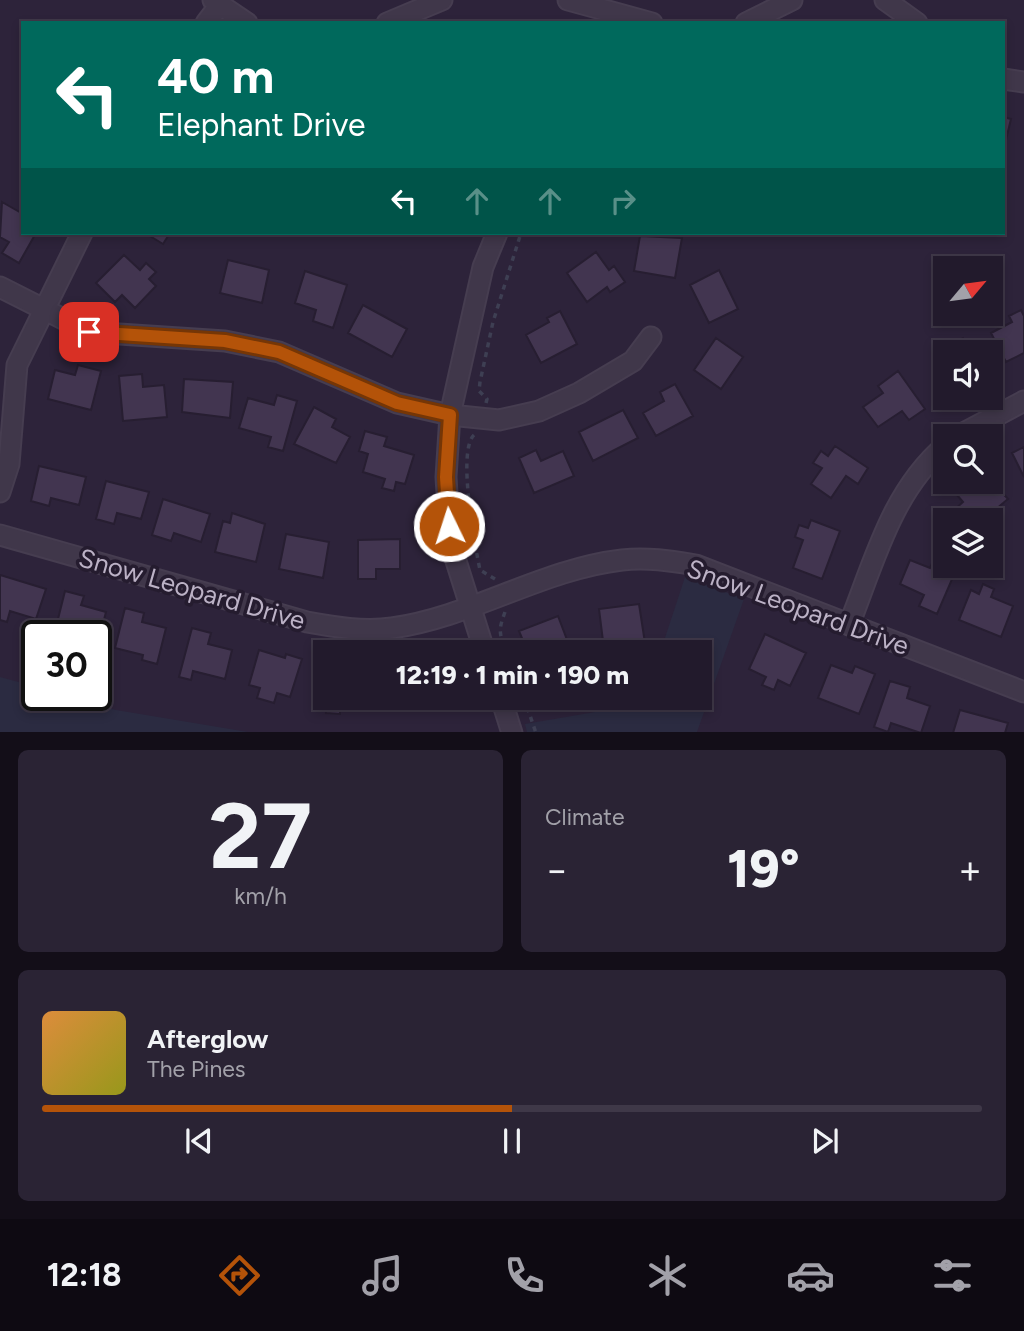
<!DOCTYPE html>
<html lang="en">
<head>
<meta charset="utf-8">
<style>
  body { margin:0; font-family:Figtree,sans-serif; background:#2a2334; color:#f1f3f6; height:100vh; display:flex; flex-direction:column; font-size:26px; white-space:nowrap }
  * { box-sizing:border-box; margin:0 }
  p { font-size:23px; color:#a2a1a9 }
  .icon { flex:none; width:38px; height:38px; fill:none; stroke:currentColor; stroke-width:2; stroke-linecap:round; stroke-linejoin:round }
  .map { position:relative; height:732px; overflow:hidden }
  .sheet { display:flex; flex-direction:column; gap:18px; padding:18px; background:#130e18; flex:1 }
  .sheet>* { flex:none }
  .guide { position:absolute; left:21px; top:21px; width:984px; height:214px; border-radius:0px; box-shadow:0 4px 10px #0003,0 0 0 2px #3f3848; background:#00695c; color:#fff; overflow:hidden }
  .needle { width:46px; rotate:61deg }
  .tools { position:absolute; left:933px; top:256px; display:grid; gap:14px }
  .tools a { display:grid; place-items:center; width:70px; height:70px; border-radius:0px; background:#221a2c; box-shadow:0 4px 10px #0003,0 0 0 2px #3f3848; font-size:35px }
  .speed { position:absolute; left:21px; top:620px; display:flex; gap:14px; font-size:35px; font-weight:700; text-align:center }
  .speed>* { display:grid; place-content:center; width:91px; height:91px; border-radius:50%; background:#221a2c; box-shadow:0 4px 10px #0003,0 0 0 2px #3f3848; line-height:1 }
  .speed .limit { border:4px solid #111; border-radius:10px; background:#fff; color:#111 }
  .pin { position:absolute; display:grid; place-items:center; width:60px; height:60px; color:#fff; margin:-30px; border-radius:14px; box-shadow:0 4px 10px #0006 }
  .me { position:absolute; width:77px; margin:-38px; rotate:356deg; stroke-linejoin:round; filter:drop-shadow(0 0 5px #0008) }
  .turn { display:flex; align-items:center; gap:24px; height:147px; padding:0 21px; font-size:32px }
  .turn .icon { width:91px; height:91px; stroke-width:2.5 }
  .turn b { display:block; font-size:49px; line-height:60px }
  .lanes { display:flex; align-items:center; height:66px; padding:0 21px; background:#0003; justify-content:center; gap:35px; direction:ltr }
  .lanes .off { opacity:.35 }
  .big { font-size:52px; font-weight:800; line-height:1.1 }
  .sheet .card { flex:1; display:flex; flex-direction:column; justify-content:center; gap:10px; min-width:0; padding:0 24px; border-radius:10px; background:#2a2334 }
  .sheet .dial { align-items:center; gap:0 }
  .dial b { font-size:91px; line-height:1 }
  .song { display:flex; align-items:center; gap:21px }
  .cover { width:84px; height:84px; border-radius:10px; background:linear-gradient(135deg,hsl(30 70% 55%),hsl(60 70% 35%)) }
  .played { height:7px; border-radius:4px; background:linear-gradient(90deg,#b45309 50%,#3f3848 50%) }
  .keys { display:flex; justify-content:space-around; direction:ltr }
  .heat { display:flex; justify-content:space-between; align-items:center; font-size:38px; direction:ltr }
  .sheet .tiles { flex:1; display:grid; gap:18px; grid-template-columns:1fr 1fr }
  .card:last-child { grid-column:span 2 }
  .trip { position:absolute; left:313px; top:640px; width:399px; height:70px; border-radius:0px; background:#221a2c; box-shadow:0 4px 10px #0003,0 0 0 2px #3f3848; font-weight:800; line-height:70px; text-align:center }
  .dock { display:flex; height:112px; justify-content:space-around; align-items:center; background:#0e0a12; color:#a2a1a9 }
  .dock .icon { width:49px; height:49px }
  .dock .on { color:#b45309 }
  .dock b { font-size:32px; color:#f1f3f6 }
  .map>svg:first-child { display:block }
  .green { fill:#2b2b41 }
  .building { fill:#423550; stroke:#271e31; stroke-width:2 }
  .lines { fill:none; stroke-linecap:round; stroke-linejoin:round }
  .minor-casing { stroke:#463d50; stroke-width:23 }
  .path { stroke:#3e3f53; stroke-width:3.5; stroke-dasharray:5 5; stroke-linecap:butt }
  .minor { stroke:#40374a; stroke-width:19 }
  .route-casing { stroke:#753606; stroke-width:18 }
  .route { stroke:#b45309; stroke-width:12 }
  .labels { text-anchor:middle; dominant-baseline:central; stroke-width:7; stroke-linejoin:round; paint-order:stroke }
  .street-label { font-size:26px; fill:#bcb2c6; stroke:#251c2f }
</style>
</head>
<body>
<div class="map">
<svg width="1024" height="733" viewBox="0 0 1024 733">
  <rect width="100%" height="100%" fill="#2d233a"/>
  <!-- green -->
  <path class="green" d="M685,577l59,22 -47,133h-170l-2,-8 117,-20 3,-6h55v-45h-40z
    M0,677l37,10v8h25l54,15 132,22h-248z"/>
  <!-- building -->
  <path class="building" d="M1003,117l8,2 -8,33z
    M2,202l21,12v19h13l-17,30 -17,-10 7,-11 -9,-5z
    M145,233h25l-7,11z
    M640,236l42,2 -7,40 -41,-7z
    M596,252l13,18 5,-4 11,16 -15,10 -3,-5 -20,15 -20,-29z
    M124,255l16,15 6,-7 10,9 -7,7 7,7 -21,22 -13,-13 -7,7 -19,-19z
    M228,260l41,10 -7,33 -42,-10z
    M719,270l19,39 -29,14 -19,-38z
    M305,271l42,14 -14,43 -20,-7 3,-11 -21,-7z
    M363,305l44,24 -15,28 -44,-24z
    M1021,310l3,6v37l-18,9 -15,-29 21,-11 -3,-6z
    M560,311l17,33 -36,19 -15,-28 23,-13 -2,-4z
    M716,338l27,19 -22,32 -27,-19z
    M963,338l5,8 7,-4 5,10h-23l-4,-8z
    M945,358v27l-11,-21z
    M78,365l23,6 -10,39 -43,-11 7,-29 20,5z
    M898,371l27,38 -16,11 -7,-9 -24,16 -15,-20 20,-14 -5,-7z
    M142,374l1,13 21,-2 3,32 -44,4 -4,-45z
    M184,379l49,3 -3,36 -48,-6z
    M675,384l18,32 -37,20 -13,-23 21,-12 -4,-9z
    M277,395l20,6 -14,50 -15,-4 3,-10 -32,-9 9,-30 26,7z
    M314,407l22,12 -4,8 18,10 -14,26 -42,-19z
    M623,410l15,28 -45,23 -14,-29z
    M365,431l22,6 -3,9 30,9 -9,29 -9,-2 -2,9 -12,-3 3,-9 -22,-7 5,-18 -9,-3z
    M835,446l33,22 -10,16 -12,-8 -15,22 -20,-14 11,-16 -9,-5 8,-12 7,5z
    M1024,447v30l-12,-24z
    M536,450l5,11 22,-10 11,25 -40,17 -15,-35z
    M39,466l47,11 -7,28 -28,-7 -2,8 -18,-5z
    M990,479l18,20 -25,21h-24l-7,-8 11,-10 -6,-7 17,-14z
    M106,481l43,11 -8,27 -24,-6 -3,11 -18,-5z
    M163,499l47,15 -9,28 -27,-9 -3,8 -19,-6z
    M232,513l33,11 -9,38 -41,-10 8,-31 7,2z
    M811,520l29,11 -18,48 -29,-11 10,-28 -8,-3 4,-12 9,3z
    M286,534l43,8 -6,36 -44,-9z
    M400,539v30h-24v10h-18v-39z
    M934,559l11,5 -3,8 11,5 -16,37 -18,-8 5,-11 -24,-11 10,-24 20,8z
    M0,575l46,14 -10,30 -26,-8 -3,11 -7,-2z
    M983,584l11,5 -3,8 22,9 -12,31 -42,-17 12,-30 8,4z
    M65,591l19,5 -3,9 25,7 -9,35 -1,-12h-25l-16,-4z
    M639,604l6,39 -41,6 -5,-40z
    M125,608l19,5 -2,9 24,6 -9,36 -15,-4 1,-5 -28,-7z
    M558,616l14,37h-44l-9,-22z
    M192,628l19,5 -3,11 24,6 -7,29 -32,-8 -2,9 -12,-3z
    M765,634l41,19 -16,33 -12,-6 -4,10 -12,-5 4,-8 -17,-8z
    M259,650l26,8 1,-4 16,5 -12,38 -13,-4 -3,10 -17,-5 3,-10 -11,-3z
    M831,665l21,8 3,-7 20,8 -16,40 -41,-16z
    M314,666l12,1v31h30v7l-16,-1v10l-14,-1 1,-10 -15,-1z
    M890,681l20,6 -3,11 23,8 -9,27 -30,-10 -3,9 -14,-5z
    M960,710l48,13 -3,10h-52z"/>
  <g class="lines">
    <!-- minor casing -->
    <g class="minor-casing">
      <path id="minor" d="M213,0l34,23
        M568,0l84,23
        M885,0l32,23
        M206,23l13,-17
        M387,23l55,-23
        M746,23l46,-23
        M1003,79l21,3
        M0,287l89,45 136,9 54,11 118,51 53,12 49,5 40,-9 40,-18 54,-32 18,-24
        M958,436l66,-35
        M0,492l9,-28 8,-99 65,-132
        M0,535l307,87c28,5 56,10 85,6 79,-11 151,-59 230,-68 25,-3 49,1 74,5l328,127
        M849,625c25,-63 43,-134 96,-179
        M485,653l-35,-111 -4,-65 4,-62 33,-148 14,-34
        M501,698l11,35"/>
    </g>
    <!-- path -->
    <path class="path" d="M486,403l1,-4 -8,-8 1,-9 13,-60 28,-89
      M474,435c-17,16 1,111 6,135l15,9
      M505,612c-7,19 -6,21 2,41
      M524,698l12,35"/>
    <!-- minor -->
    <use href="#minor" class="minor"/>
  </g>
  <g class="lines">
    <!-- route casing -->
    <g class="route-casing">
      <path id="route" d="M89,332l136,9 54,11 118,51 53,12 -4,62 3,49"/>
    </g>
    <!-- route -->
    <use href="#route" class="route"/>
  </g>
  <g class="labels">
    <!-- street labels -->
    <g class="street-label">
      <text transform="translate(192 589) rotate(16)">Snow Leopard Drive</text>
      <text transform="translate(798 607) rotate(20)">Snow Leopard Drive</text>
    </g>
  </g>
</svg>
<div class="tools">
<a><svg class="needle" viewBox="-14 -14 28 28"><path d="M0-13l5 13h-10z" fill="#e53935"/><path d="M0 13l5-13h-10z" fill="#a2a1a9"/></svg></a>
<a><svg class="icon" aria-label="sound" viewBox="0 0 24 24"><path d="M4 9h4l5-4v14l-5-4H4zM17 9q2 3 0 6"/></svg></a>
<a><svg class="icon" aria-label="search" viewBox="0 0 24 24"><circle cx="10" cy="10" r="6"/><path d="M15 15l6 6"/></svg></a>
<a><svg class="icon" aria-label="layers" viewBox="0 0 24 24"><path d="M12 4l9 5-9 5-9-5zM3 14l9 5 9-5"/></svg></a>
</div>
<div class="speed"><div class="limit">30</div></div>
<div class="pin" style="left:89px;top:332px;background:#d93025"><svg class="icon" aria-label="arrive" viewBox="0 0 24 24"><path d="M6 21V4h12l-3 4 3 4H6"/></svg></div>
<svg class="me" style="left:449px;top:526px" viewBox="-20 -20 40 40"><circle r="17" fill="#b45309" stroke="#fff" stroke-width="3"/><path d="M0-11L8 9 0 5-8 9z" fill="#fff"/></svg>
<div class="trip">12:19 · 1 min · 190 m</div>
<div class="guide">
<div class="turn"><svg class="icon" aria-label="left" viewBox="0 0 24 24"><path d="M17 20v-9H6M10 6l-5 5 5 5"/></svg><div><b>40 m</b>Elephant Drive</div></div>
<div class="lanes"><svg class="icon" aria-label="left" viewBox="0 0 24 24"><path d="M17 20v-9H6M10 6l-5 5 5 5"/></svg><svg class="icon off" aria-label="ahead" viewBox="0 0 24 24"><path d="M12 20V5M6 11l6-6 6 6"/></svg><svg class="icon off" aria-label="ahead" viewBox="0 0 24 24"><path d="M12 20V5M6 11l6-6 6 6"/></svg><svg class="icon off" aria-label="right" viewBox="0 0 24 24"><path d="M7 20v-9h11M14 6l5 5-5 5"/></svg></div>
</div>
</div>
<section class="sheet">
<div class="tiles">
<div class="card dial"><b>27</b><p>km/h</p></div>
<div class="card"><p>Climate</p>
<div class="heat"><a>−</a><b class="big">19°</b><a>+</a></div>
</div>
<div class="card">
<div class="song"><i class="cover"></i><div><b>Afterglow</b><p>The Pines</p></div></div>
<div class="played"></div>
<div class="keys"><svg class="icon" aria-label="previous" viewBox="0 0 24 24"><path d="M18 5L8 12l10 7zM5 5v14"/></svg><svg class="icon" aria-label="pause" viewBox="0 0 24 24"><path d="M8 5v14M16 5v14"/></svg><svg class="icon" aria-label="next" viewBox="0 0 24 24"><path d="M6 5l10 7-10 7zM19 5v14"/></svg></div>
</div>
</div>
</section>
<nav class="dock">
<b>12:18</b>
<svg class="icon on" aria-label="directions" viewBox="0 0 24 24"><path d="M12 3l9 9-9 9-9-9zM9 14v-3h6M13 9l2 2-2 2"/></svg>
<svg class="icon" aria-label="music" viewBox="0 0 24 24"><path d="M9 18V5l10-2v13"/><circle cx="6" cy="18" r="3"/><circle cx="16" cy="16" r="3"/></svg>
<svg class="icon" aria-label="phone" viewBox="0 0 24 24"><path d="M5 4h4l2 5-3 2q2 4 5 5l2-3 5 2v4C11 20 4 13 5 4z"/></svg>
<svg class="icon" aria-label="climate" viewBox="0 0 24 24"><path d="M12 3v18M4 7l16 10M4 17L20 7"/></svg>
<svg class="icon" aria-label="car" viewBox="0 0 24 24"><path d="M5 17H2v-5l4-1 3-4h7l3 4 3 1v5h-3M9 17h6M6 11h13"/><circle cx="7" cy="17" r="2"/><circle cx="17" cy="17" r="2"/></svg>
<svg class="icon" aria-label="filters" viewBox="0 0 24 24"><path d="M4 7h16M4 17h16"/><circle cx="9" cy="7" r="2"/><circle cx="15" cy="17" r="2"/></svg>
</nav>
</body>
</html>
